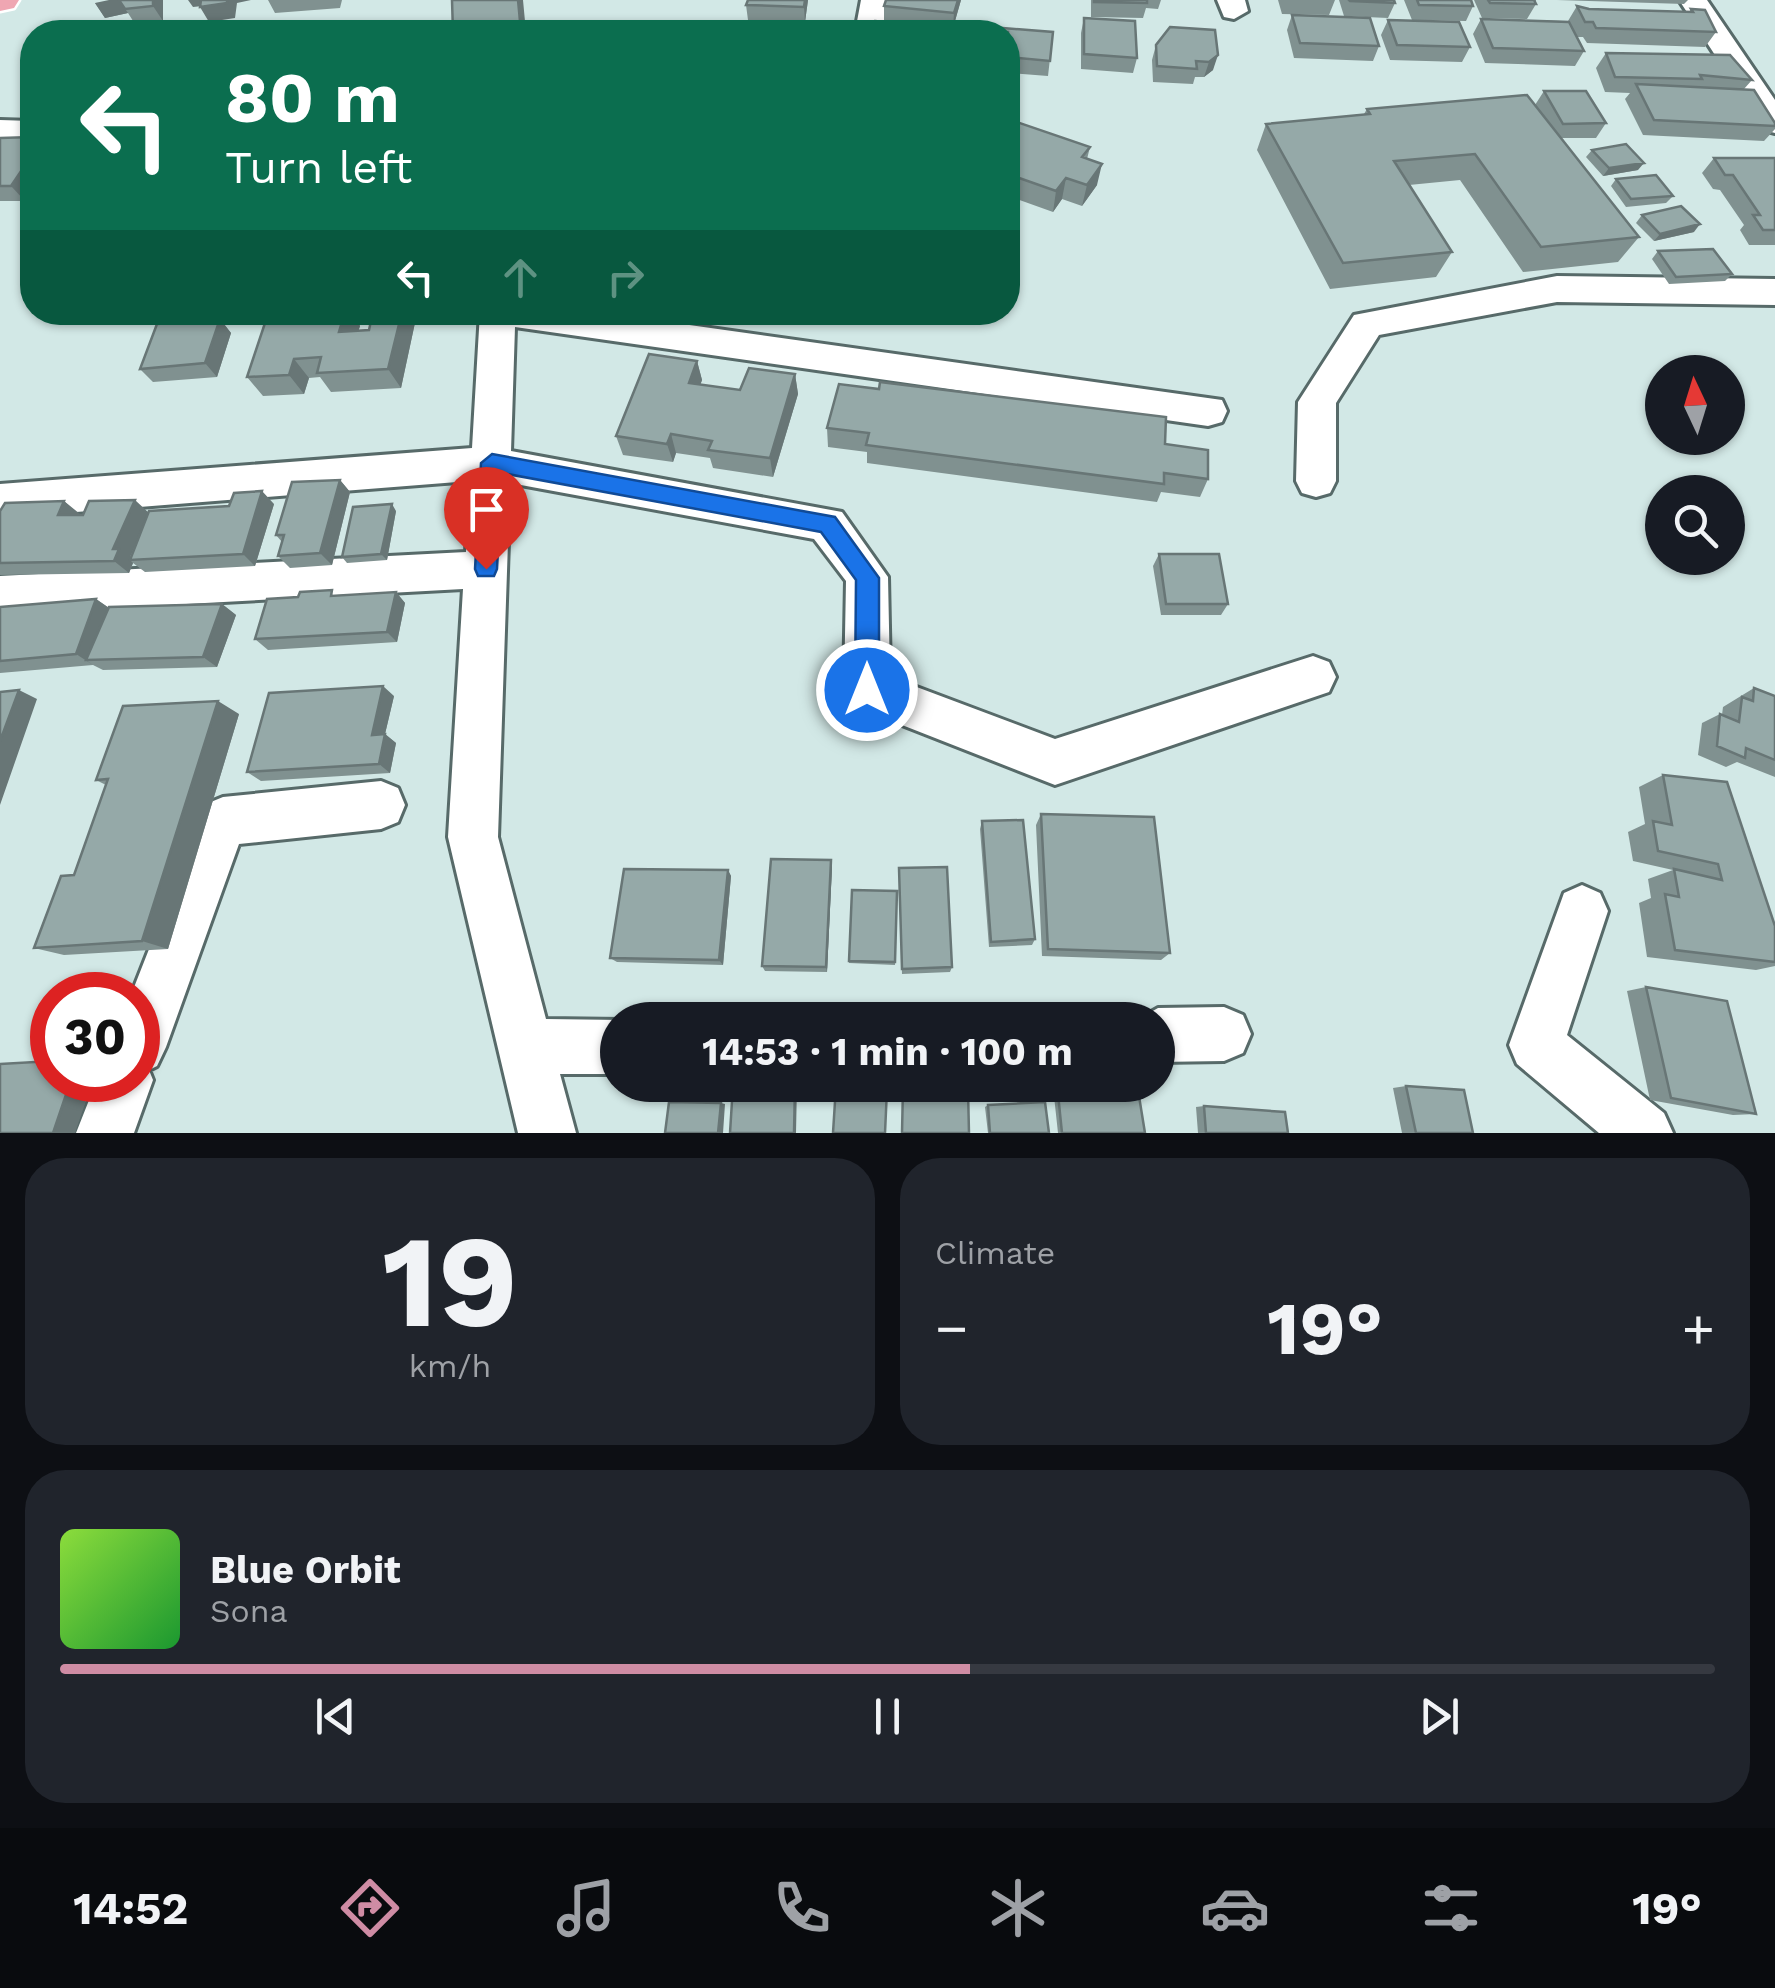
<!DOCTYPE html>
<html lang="en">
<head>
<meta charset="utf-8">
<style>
  body { margin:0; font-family:"Work Sans",sans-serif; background:#20242c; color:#f1f3f6; height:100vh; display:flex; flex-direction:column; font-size:38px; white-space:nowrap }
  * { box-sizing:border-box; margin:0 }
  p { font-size:32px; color:#9ea1a6 }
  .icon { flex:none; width:55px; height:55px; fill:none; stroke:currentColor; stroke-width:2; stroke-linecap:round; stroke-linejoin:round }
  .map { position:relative; height:1133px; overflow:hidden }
  .panel { display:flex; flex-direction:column; gap:25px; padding:25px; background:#0d0f14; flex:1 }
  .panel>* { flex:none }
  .top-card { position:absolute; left:20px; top:20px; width:1000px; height:305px; border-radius:40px; box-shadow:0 2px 8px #0004; background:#0b6e4f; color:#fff; overflow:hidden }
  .needle { width:65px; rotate:356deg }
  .tools { position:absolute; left:1645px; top:355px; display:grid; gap:20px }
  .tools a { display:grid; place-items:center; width:100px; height:100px; border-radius:50%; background:#171b24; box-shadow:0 2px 8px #0004; font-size:50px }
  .speed { position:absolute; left:30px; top:972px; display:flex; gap:20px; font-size:50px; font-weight:700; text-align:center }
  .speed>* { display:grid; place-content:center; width:130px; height:130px; border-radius:50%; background:#171b24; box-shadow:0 2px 8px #0004; line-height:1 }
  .speed .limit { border:15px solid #d22; background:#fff; color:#111 }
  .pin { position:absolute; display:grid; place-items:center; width:85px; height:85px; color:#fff; margin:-102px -42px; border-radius:50% 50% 50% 0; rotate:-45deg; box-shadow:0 0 10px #0007 }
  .pin .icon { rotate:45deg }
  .me { position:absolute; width:110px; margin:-55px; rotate:0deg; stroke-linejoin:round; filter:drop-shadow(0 0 8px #0008) }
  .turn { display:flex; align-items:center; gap:35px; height:210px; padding:0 40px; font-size:45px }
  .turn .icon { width:130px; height:130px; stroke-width:2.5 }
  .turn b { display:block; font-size:70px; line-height:85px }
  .lanes { display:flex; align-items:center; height:95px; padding:0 40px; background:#0003; justify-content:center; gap:50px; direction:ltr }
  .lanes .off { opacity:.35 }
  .big { font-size:75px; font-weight:700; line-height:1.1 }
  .panel .tile { flex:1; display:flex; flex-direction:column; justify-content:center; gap:15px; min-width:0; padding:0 35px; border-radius:40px; background:#20242c }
  .panel .dial { align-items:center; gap:0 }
  .dial b { font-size:130px; line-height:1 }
  .song { display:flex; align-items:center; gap:30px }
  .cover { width:120px; height:120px; border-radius:15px; background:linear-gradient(135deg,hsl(90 70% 55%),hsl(130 70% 35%)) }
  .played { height:10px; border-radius:5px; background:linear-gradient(90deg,#cf8ca4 55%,#363941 55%) }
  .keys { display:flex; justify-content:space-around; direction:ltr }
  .heat { display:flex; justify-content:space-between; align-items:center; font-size:55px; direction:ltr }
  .panel .tiles { flex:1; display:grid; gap:25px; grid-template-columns:1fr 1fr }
  .tile:last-child { grid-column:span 2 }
  .trip { position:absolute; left:600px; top:1002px; width:575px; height:100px; border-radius:50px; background:#171b24; box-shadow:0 2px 8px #0004; font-weight:700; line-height:100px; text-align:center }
  .menu { display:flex; height:160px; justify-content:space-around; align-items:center; background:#090b0e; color:#9ea1a6 }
  .menu .icon { width:70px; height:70px }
  .menu .current { color:#cf8ca4 }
  .menu b { font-size:45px; color:#f1f3f6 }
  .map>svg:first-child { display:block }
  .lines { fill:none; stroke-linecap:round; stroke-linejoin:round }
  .minor-casing { stroke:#576a69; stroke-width:6 }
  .primary-casing { stroke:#fff; stroke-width:5 }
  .minor { fill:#fff; fill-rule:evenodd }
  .primary { fill:#efa6b2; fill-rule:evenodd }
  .wall { fill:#809190; fill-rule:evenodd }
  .shaded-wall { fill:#687676 }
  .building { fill:#95a9a8; stroke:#687676; stroke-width:2.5 }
  .route { fill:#1a73e8; stroke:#114b97; stroke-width:2.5 }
</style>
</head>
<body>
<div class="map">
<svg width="1775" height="1133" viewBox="0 0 1775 1133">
  <rect width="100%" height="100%" fill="#d2e8e6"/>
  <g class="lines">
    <!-- minor casing -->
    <g class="minor-casing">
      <path id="minor" d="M861,0h28l-6,32h-28z
        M1217,0h28l3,11 -14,8 -10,-2z
        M1679,0h28l68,100v33l-11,-3z
        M0,120l32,1v20l-32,-1z
        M1557,276l218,3v26l-218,-3 -178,33 -43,68v78l-6,12 -14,4 -14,-4 -6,-12 2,-79 56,-87z
        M480,312h117l625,88 5,11 -5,11 -14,4 -693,-99 -4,124 331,61 46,65 2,100 165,62 258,-83 16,6 7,15 -7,15 -274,93 -204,-80 -7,-15 2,-109 -32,-42 -304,-56 -12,354 48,182 76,1h-4v54h-58l16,59h-58l-70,-296 15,-248 -463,25v-38l466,-24 4,-71 -470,37v-34l472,-36z
        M381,781l17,7 7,17 -7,17 -17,7 -142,15 -73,203 -9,19 -8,4 4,10 -19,53h-58l21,-53h41v-85h-7l75,-191 17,-7z
        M1582,885l18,8 8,18 -41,124 97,78 9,20h-74l-82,-69 -8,-19 55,-152z
        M1224,1007l19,8 8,19 -8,19 -19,8 -66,1v-42h-21l21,-12z"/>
    </g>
    <!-- primary casing -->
    <g class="primary-casing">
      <path id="primary" d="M0,0h19l-5,8 -14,3z"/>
    </g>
    <!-- minor -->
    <use href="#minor" class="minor"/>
    <!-- primary -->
    <use href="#primary" class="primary"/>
  </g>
  <!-- wall -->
  <path class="wall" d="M163,0v21l-28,3 -7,-11 -23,5 -10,-15z
    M268,0h74l-2,8 -65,5z
    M808,0l-3,22 -57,-2 -2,-15z
    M961,0l-8,28 -69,-7v-15z
    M1091,0h70l-3,9 -12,-1 -3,10 -52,-1z
    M1278,0h57l-6,15 -47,-1z
    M1339,0h55l1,3 -7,15 -44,-2z
    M1404,0h67l2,6 -7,15 -54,-1z
    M1474,0h62v4l-9,15 -45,-1z
    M1557,0h131l-4,4z
    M1577,6l12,3 100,3 2,-3 25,23 -11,15 -118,-4 -4,-6h-6l7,14 -9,15 -90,-3 -12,-29 8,-15 87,2z
    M1292,15l87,31 -6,15 -79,-3 -7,-28z
    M1084,18l53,40 -4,15 -52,-4v-36z
    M1388,20l82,27 -8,15 -72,-2 -9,-25z
    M1215,30l-2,40 -9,7h-9l-2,7 -40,-2 -1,-22 4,-15z
    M1008,32h45l-5,44 -40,-3z
    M1606,53l146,27 -8,9 31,34v6l-11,12 -121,-6 -18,-36 5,-6 -25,-1 -9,-24z
    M1544,91l62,32 -10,15h-35l78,99 -21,25 -95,10 -63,-92 -51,5 43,67 -16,25 -106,12 -73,-139 9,-26 98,-10 3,-5 168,-4z
    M1008,119l82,28 -3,12 10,26 -15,21 -20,-7 -9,13 -45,-16z
    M0,138l25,63h-25z
    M1592,150l46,20 -35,6 -17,-19z
    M1714,158h61v87h-26l-9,-15 4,-5 -24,-35 -7,-1 -11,-16z
    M1616,179l57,17 -7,7 -40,4 -15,-21z
    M1642,215l52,17 -40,9 -18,-18z
    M1658,251l74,23 -7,7 -56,3 -17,-25z
    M286,312h65l9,14 -2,5 11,-1 47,-12 -15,70 -70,4 -11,-15 -11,1 -5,16 -41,2 -16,-19 37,-58z
    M220,319l11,14 -14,44 -64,5 -13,-13z
    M697,361l5,19 -2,5 40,5 55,-16 3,20 -25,83 -60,-9 -3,-10 -34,-5 -3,9 -50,-7 -7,-19z
    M827,428l338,16 43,35 -8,18 -39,-5 -4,10 -290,-39v-11l-39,-5z
    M340,480l10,12 -18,73 -42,3 -12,-12 4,-14 -6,-7z
    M64,501l15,14 70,-3 125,-8 -19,62 -110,6 -12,-9 -4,10 -129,2v-64zM144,524l-13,34 -1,-1z
    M396,511l-9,49 -40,3 -5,-6z
    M1159,554l69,50 -7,11h-60l-8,-49z
    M396,592l9,11 -8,39 -129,8 -13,-11 43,-42z
    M96,599l13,9 113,-4 14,11 -19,52 -114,3 -10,-5 -93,8v-66z
    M1754,688l21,8v81l-38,-15 -11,5 -28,-12 4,-32 18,-9 2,1 1,-8z
    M394,696l-9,38 11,9 -6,30 -129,8 -14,-9z
    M239,714l-71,235 -104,6 -30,-7 40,-73 32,-90 -10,-5z
    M1663,775l112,151v40l-19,4 -109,-13 -8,-54 12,-5 -3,-19 25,-9 -40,-9 -5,-29 17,-8 -6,-37z
    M1041,814l129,139 -9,7 -119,-4 -6,-131z
    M982,821l53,118 -3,6 -43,2 -9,-118z
    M831,860l1,7 -5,105 -62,-1 -3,-5z
    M899,868l53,99 -2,5 -48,2z
    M728,870l3,6 -8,89 -106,-3 -7,-4z
    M897,891l-2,74 -46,-2v-2z
    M1646,987l110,127 -23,1 -83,-15 -23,-109z
    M1406,1086l67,47h-71l-9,-45z
    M1058,1094l87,39h-87l-4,-37z
    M988,1105l61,28h-61l-3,-26z
    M1204,1106l84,27h-90l-2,-26z"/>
  <!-- shaded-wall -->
  <path class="shaded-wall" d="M109,0h10l9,13 -23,5 -10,-15z
    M153,0h10v21l-10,-15z
    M188,0h21l3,5 -19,2z
    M227,0h24l-14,3 -2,15 -26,4 -9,-15z
    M518,0h5l3,32h-5z
    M805,0h3l-3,22 -1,-15z
    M958,0h3l-8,28 1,-15z
    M1218,55l-5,15 -9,7 5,-15z
    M32,155v34l-7,12 -14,-15z
    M1644,163l-6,7 -35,6 6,-8z
    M1102,164l-5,21 -15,21 5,-21z
    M1066,178l-4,21 -9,13 3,-21z
    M1700,224l-6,8 -40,9 6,-7z
    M345,312h6l9,14 -8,26 -13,-20z
    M402,312h11l3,6 -15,70 -13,-19z
    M220,319l11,14 -14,44 -12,-14z
    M294,359l15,19 -5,16 -15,-19z
    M697,361l5,19 -8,23 -5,-20z
    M795,374l3,20 -25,83 -3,-19z
    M671,434l5,19 -3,9 -6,-18z
    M340,480l10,12 -18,73 -12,-12z
    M262,491l12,13 -19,62 -12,-12z
    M135,500l14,13 -19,44 4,3h-4l3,3 -4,10 -15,-12 -1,-12z
    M64,501l16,13 -7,13 -15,-12z
    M392,504l4,7 -9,49 -6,-6z
    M396,592l9,11 -8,39 -10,-10z
    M96,599l16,11 -26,50 7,5 -17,-11z
    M222,604l14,11 -19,52 -14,-10z
    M383,686l11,10 -9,38 11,9 -6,30 -11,-9 -7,-29z
    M19,690l18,9 -37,106v-64z
    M218,701l21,13 -71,235 -26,-8z
    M831,860l1,7 -5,105 -1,-5z
    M728,870l3,6 -8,89 -4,-5z
    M71,1080h22l-18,53h-22z
    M795,1085h2l-1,48h-2z
    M721,1103l4,1 -2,29h-5z"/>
  <!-- building -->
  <path class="building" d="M119,0h34v6l-28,3z
    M201,0h26v3l-27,4z
    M452,0h66l3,32h-68z
    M748,0h57l-1,7 -58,-2z
    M886,0h72l-4,13 -70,-7z
    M1094,0h53v3l-53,-1z
    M1349,0h45l1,3 -45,-2z
    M1417,0h54l2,6 -54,-1z
    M1488,0h46l2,4 -46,-1z
    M1577,6l12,3 104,3 -2,-3 14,1 11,22 -120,-4 -3,-6h-8z
    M1292,15l78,3 9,28 -79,-3z
    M1084,18l51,3 2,37 -53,-4z
    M1481,19l88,3 15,29 -91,-3z
    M1388,20l71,2 11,25 -73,-2z
    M875,21l83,8 -1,3h-86z
    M978,26l75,6 -3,29 -42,-4v-25h-31z
    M1170,27l45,3 3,25 -9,7 -13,-1 1,8 -40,-3 -1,-21z
    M1606,53l124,2 22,25 -52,-5 2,4 -87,-2z
    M1636,84l118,6 21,33v3l-121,-6z
    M1544,91h42l20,32 -43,1z
    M1527,95l112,142 -98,10 -66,-93 -81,7 58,91 -109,11 -77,-139 104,-10 -3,-5z
    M1008,119l82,28 -8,10 20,7 -15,21 -21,-7 -10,13 -48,-17z
    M32,137v18l-21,31h-11v-48z
    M1626,144l18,19 -35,5 -17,-18z
    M1714,158h61v72h-12l-10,-15h7l-27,-40h-8z
    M1656,175l17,21 -42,3 -15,-20z
    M1681,206l19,18 -40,10 -18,-19z
    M1713,249l19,25 -56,3 -18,-26z
    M286,312h59l-6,20 30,-2 4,-18h29l-14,57 -71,4 4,-16 -27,2 -5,16 -42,2 19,-57 18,-1z
    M220,319l-15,44 -65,6 17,-45z
    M649,354l48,7 -8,22 51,7 9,-22 46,6 -25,84 -62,-8 4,-9 -41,-7 -4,10 -51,-8z
    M880,382l286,35 -1,27 43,6v29l-44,-6v11l-298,-39 3,-12 -42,-5 12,-44 40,5z
    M340,480l-20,73 -42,3 6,-21h-8l16,-53z
    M262,491l-19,63 -113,6 19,-49 80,-5 5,-13z
    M135,500l-22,49h6l-5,12 -114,2v-52l5,-8 59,-2 -6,14h25l6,-14z
    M392,504l-11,50 -39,3 11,-50z
    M1159,554h60l9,50h-62z
    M332,590l-1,6 65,-4 -9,40 -132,7 12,-40 31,-2 2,-5z
    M96,599l-20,55 -76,7v-54z
    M222,604l-19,53 -117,3 23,-53z
    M383,686l-11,49 13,-1 -6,30 -132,8 22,-79z
    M1754,688l21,8v64l-29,-12 -1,10 -28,-12 3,-32 19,8 3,-25 11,4z
    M19,690l-19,51v-49z
    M218,701l-76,240 -108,7 27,-72 13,-1 34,-96 -12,1 27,-74z
    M1663,775l64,7 48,144v36l-100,-12 -10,-56 14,3 -5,-28 48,11 -4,-16 -60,-13 -5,-30 19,4z
    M1041,814l113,3 16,136 -122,-4z
    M1023,820l12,119 -44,3 -9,-121z
    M771,859l60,1 -5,107 -64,-1z
    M947,867l5,100 -50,2 -3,-101z
    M624,869l104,1 -9,90 -109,-2z
    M852,890l45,1 -2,71 -46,-1z
    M1646,987l81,14 29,113 -85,-16z
    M52,1061v19h19l-18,53h-53v-69z
    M733,1085h62l-1,48h-64z
    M836,1086l51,3 -2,44h-52z
    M1406,1086l58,4 9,43h-57z
    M903,1087l65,2 1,44h-67z
    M1138,1090l7,43h-83l-4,-39z
    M669,1102l52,1 -3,30h-53z
    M1045,1102l4,31h-59l-2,-28z
    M1204,1106l81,6 3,21h-82z"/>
  <!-- route -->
  <path class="route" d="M492,454l343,63 44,61v112l-4,8 -8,3 -9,-3 -3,-8 1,-110 -35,-48 -319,-59 -5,96 -3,7h-16l-3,-7 6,-106z"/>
</svg>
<div class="tools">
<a><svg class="needle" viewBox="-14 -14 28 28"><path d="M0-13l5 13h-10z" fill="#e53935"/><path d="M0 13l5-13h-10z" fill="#9ea1a6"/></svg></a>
<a><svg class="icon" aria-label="search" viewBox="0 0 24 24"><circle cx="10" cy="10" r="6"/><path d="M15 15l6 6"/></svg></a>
</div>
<div class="speed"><div class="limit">30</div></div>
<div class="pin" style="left:486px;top:569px;background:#d93025"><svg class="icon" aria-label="arrive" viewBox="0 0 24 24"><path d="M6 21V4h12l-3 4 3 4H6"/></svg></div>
<svg class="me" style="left:867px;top:690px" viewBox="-20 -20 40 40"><circle r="17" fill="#1a73e8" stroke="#fff" stroke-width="3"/><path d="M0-11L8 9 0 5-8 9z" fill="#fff"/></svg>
<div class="trip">14:53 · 1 min · 100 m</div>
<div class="top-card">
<div class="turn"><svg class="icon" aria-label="left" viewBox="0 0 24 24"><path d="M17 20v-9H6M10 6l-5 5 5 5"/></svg><div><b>80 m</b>Turn left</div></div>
<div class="lanes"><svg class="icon" aria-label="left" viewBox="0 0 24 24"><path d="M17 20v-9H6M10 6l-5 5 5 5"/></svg><svg class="icon off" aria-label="ahead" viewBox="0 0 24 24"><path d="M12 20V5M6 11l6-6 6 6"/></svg><svg class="icon off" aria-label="right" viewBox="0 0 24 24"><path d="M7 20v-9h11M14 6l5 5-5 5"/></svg></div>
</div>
</div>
<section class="panel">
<div class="tiles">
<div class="tile dial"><b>19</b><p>km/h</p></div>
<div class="tile"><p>Climate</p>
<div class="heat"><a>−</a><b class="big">19°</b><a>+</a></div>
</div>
<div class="tile">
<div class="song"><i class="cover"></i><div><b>Blue Orbit</b><p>Sona</p></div></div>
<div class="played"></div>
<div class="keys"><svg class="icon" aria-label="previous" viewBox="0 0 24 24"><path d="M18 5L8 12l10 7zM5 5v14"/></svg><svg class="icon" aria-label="pause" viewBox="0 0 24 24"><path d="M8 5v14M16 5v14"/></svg><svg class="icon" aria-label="next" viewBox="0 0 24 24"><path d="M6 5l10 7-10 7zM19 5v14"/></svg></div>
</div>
</div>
</section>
<nav class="menu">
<b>14:52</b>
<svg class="icon current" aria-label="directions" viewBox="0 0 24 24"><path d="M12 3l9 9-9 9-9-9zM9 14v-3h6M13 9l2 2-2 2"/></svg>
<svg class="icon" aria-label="music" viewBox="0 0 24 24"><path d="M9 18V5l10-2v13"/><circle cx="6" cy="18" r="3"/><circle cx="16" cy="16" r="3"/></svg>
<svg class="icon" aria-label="phone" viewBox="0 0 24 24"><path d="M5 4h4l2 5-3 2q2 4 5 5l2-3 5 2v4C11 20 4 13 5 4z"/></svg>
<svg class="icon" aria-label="climate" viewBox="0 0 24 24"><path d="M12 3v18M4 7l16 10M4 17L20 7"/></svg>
<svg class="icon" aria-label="car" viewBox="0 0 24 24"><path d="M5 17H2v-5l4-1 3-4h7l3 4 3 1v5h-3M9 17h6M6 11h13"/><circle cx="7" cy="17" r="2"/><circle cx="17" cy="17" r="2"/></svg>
<svg class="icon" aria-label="filters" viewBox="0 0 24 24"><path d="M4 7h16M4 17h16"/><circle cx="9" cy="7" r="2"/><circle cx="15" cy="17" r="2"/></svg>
<b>19°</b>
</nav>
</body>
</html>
